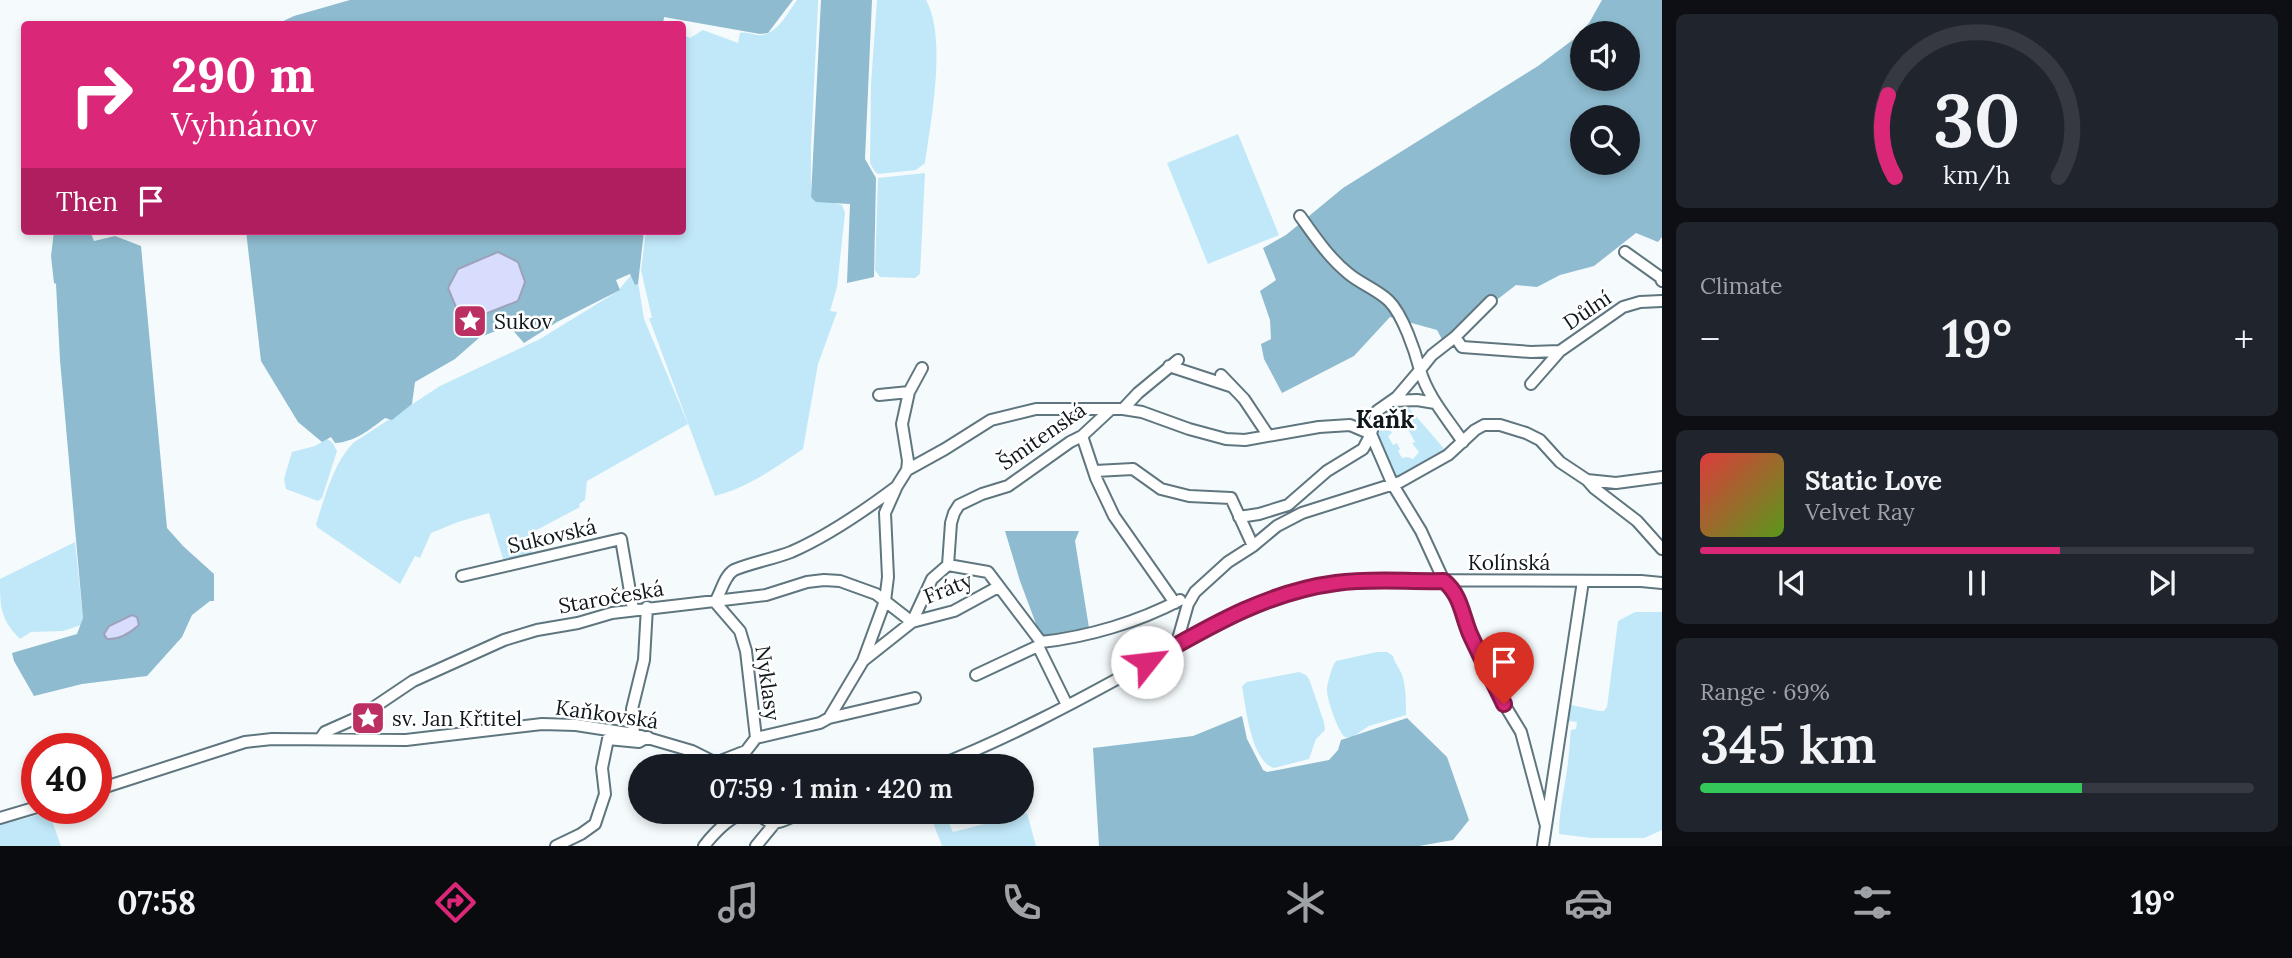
<!DOCTYPE html>
<html lang="en">
<head>
<meta charset="utf-8">
<style>
  body { margin:0; font-family:Lora,serif; background:#20242c; color:#f1f3f6; height:100vh; display:flex; flex-direction:column; font-size:26px; white-space:nowrap }
  * { box-sizing:border-box; margin:0 }
  p { font-size:23px; color:#9ea1a6 }
  .icon { flex:none; width:38px; height:38px; fill:none; stroke:currentColor; stroke-width:2; stroke-linecap:round; stroke-linejoin:round }
  .map { position:relative; flex:1; overflow:hidden }
  .panel { display:flex; flex-direction:column; gap:14px; padding:14px; background:#0d0f14; width:630px }
  .panel>* { flex:none }
  .guide { position:absolute; left:21px; top:21px; width:665px; height:214px; border-radius:7px; box-shadow:0 4px 10px #0003; background:#db2777; color:#fff; overflow:hidden }
  .controls { position:absolute; left:1570px; top:21px; display:grid; gap:14px }
  .controls a { display:grid; place-items:center; width:70px; height:70px; border-radius:50%; background:#171b24; box-shadow:0 4px 10px #0003; font-size:35px }
  .speed { position:absolute; left:21px; top:733px; display:flex; gap:14px; font-size:35px; font-weight:700; text-align:center }
  .speed>* { display:grid; place-content:center; width:91px; height:91px; border-radius:50%; background:#171b24; box-shadow:0 4px 10px #0003; line-height:1 }
  .speed .limit { border:10px solid #d22; background:#fff; color:#111 }
  .pin { position:absolute; display:grid; place-items:center; width:60px; height:60px; color:#fff; margin:-72px -30px; border-radius:50% 50% 50% 0; rotate:-45deg; box-shadow:0 0 7px #0007 }
  .pin .icon { rotate:45deg }
  .me { position:absolute; width:77px; margin:-38px; rotate:61deg; stroke-linejoin:round; filter:drop-shadow(0 0 5px #0008) }
  .turn { display:flex; align-items:center; gap:24px; height:147px; padding:0 35px; font-size:32px }
  .turn .icon { width:91px; height:91px; stroke-width:2.5 }
  .turn b { display:block; font-size:49px; line-height:60px }
  .then { display:flex; align-items:center; height:66px; padding:0 35px; background:#0003; gap:14px; font-size:26px }
  .big { font-size:52px; font-weight:600; line-height:1.1 }
  .panel .widget { flex:1; display:flex; flex-direction:column; justify-content:center; gap:10px; min-width:0; padding:0 24px; border-radius:10px; background:#20242c }
  .panel .dial { align-items:center; gap:0 }
  .dial svg { height:182px; overflow:visible; fill:none; stroke:#363941; stroke-width:7; stroke-linecap:round; text-anchor:middle }
  .dial text { fill:#f1f3f6; stroke:none }
  .song { display:flex; align-items:center; gap:21px }
  .cover { width:84px; height:84px; border-radius:10px; background:linear-gradient(135deg,hsl(0 70% 55%),hsl(90 70% 35%)) }
  .played { height:7px; border-radius:4px; background:linear-gradient(90deg,#db2777 65%,#363941 65%) }
  .keys { display:flex; justify-content:space-around; direction:ltr }
  .heat { display:flex; justify-content:space-between; align-items:center; font-size:38px; direction:ltr }
  .charge { height:10px; border-radius:5px; background:linear-gradient(90deg,#34c759 69%,#363941 0) }
  .trip { position:absolute; left:628px; top:754px; width:406px; height:70px; border-radius:35px; background:#171b24; box-shadow:0 4px 10px #0003; font-weight:600; line-height:70px; text-align:center }
  .tab-bar { display:flex; height:112px; justify-content:space-around; align-items:center; background:#090b0e; color:#9ea1a6 }
  .tab-bar .icon { width:49px; height:49px }
  .tab-bar .active { color:#db2777 }
  .tab-bar b { font-size:32px; color:#f1f3f6 }
  main { display:flex; flex:1; min-height:0 }
  .map>svg:first-child { display:block }
  .green { fill:#c1e8f9; fill-rule:evenodd }
  .forest { fill:#8ebbcf; fill-rule:evenodd }
  .water { fill:#d9ddfd; stroke:#9ca2ba; stroke-width:2 }
  .lines { fill:none; stroke-linecap:round; stroke-linejoin:round }
  .minor-casing { stroke:#5f767f; stroke-width:14 }
  .minor { stroke:#fff; stroke-width:10 }
  .route-casing { stroke:#8e194d; stroke-width:18 }
  .route { stroke:#db2777; stroke-width:12 }
  .labels { text-anchor:middle; dominant-baseline:central; stroke-width:5; stroke-linejoin:round; paint-order:stroke }
  .street-label { font-size:21px; fill:#0f181c; stroke:#fff }
  .poi-label { font-size:21px; fill:#0f181c; stroke:#fff; text-anchor:start }
  .quarter-label { font-size:24px; font-weight:bold; fill:#0f181c; stroke:#fff }
</style>
</head>
<body>
<main>
<div class="map">
<svg width="1662" height="846" viewBox="0 0 1662 846">
  <rect width="100%" height="100%" fill="#f5fafc"/>
  <!-- green -->
  <path class="green" d="M797,0h21v4l-7,143v50l31,8 3,8 -8,74 -7,24 7,1 -19,52 -15,85c-27,18 -55,39 -88,47l-66,-178h3l-11,-48 5,-39h36l1,-196 7,3 13,-8 35,13 2,-10c8,-2 14,3 22,2 17,-3 26,-23 35,-35z
    M877,0h49c21,37 5,121 -1,163l-9,7 -38,4 -3,-2 -5,-9 1,-79z
    M1238,134l41,101 -71,29 -41,-101z
    M925,173l-5,101 -5,4 -35,-1 -5,-7 3,-92z
    M636,269l8,50 44,105 -101,57 -2,19 -6,4 1,3 -49,26 1,19 -1,4 -27,6 -15,-49 -31,9 -27,11 -11,25 -5,-2 -15,28 -83,-57 -1,-3c9,-27 17,-60 37,-81l87,-57 100,-47 78,-48z
    M1402,405l7,3 37,43 -42,25 -10,2 -10,-19 -9,-32 5,-16 11,-5zM1398,417l3,7 3,-2 11,20 -3,1 7,9 -6,7 -5,-2 -6,1 -4,-7 2,-2 -3,-6 -4,2 -5,-9 4,-3 -2,-3 2,-4 -3,-5z
    M327,439l5,3 5,9 -15,47 -4,3 -32,-12 -2,-10 8,-27 23,-6z
    M75,542l8,76 -2,7 -18,6 -32,1 -11,7c-20,-20 -20,-33 -20,-60z
    M1635,612h27v218l-18,8h-53l-32,-4c0,-28 8,-54 10,-82 1,-8 1,-15 2,-22l5,-1 1,-7 -9,-1 3,-16 29,6h4l3,-4 11,-86z
    M1377,652h10l6,4c2,8 8,14 10,22 3,12 3,24 3,37l-37,11 -17,11h-7c-7,-5 -19,-40 -18,-49 1,-7 5,-22 9,-27z
    M1299,672l7,3 3,4 15,43 1,8 -9,9 -7,20 -35,9c-23,-7 -28,-60 -32,-82l5,-4z
    M49,812l12,34h-61v-21z
    M929,812h15l9,20 74,-19 9,33h-94z"/>
  <!-- forest -->
  <path class="forest" d="M350,0h443l-25,33 -8,1 -96,-17 -1,7h-386l17,-8z
    M821,0h51l-7,159 11,19 -2,99 -27,6 3,-79 -34,-2 -5,-5z
    M1602,0h60v237l-4,5 -22,-9 -42,33 -34,9 -23,12 -21,-2 -44,34 -27,26 -8,-15 -47,-13 -36,39 -72,37 -18,-34 -3,-15 10,-5 -1,-19 -10,-29 16,-11 -13,-32 23,-13 57,-47 195,-122 36,-27 15,-16zM1582,33h46v46h-46zM1582,117h46v46h-46z
    M54,231h36l4,10 21,-5 26,10 26,282 16,18 31,28v27h-4l-18,14 -10,22 -35,39 -65,8 -48,12 -20,-35 -2,-8 65,-19 6,-16 -23,-258 -4,-76 -2,-1 -3,-27z
    M246,231h398l-6,53 -3,1 -5,-11 -14,6 4,10 -63,32 -33,21 -15,-17 -29,11 -25,22 -40,23 -3,22 -20,16 -7,-2c-16,12 -30,24 -50,25l-4,-6 -9,5 -24,-20 -37,-61z
    M1005,531h74l-4,10 15,93 -48,6 -22,-59z
    M1242,716l5,23 16,31 4,2 62,-12 9,-10 3,-10 66,-22 40,39 22,63 -16,20 -34,6h-320l-6,-98 100,-12z"/>
  <!-- water -->
  <path class="water" d="M498,252l20,10 7,20 -7,19 -43,17 -19,-11 -8,-19 10,-19z
    M132,615l5,2 2,8c-9,8 -19,15 -32,14l-3,-5 5,-8z"/>
  <g class="lines">
    <!-- minor casing -->
    <g class="minor-casing">
      <path id="minor" d="M1300,216c15,21 29,42 49,58 12,10 29,16 40,27 14,14 26,50 31,69l-23,27 -20,14 -6,23 22,51 28,46 23,50 7,6 7,12 5,20 9,20 32,65 17,28 25,94
        M1625,252l35,25 2,4
        M1455,337l7,10 69,5 29,-1 63,-44 17,-5 22,-1
        M1169,366l61,20
        M1221,375l23,24 24,36
        M1531,384l29,-33
        M879,395l30,-3
        M1393,401l24,-1 18,3
        M1123,409l15,-16 40,-33
        M1082,436l14,42 18,38 61,87
        M1463,442c-16,-24 -35,-45 -43,-72l12,-15 23,-18 36,-36
        M907,470l38,-21 46,-29 45,-11h87l19,3 47,17 37,10 19,1 74,-13 31,-2 21,9 -8,15 -36,22 -39,34 -29,9 -20,3
        M1095,471l38,-2 28,20 28,7 42,2 22,48
        M1587,480l7,8 43,33 25,28
        M948,565l40,7 53,70
        M462,576l159,-37 12,70
        M715,602c6,-9 9,-26 19,-32 16,-7 39,-11 57,-18 37,-16 73,-41 105,-65
        M715,602l25,29 6,20 10,87
        M912,622l20,-43 16,-14 3,-42 3,-10 5,-8 23,-11 26,-8 62,-44 12,-6 29,-27
        M1041,642c47,-5 97,-20 139,-42
        M1041,642l-3,4 29,59
        M1176,646l12,-42 7,-12 33,-30 25,-16 24,-20 25,-13 98,-31 48,-27 27,-25 9,-5h16l26,8 14,7 20,22 27,18 29,3 46,-6
        M864,660l48,-38 42,-11 44,-24
        M976,675l62,-29
        M829,718l86,-20
        M634,734l-2,-25 12,-49 3,-53
        M320,739l5,-7 36,-16 52,-35 91,-41 33,-10 41,-7 34,-10 154,-18 41,-13 17,-2 16,1 36,13 36,28
        M720,764l3,-4 23,-9 10,-13 64,-15 9,-5 34,-57 22,-60 3,-24 -3,-64 12,-27 10,-16 1,-9 -6,-37 7,-32 13,-24
        M937,766c69,-27 137,-63 202,-99 46,-26 92,-57 143,-73 30,-9 63,-12 95,-14l264,1 21,2
        M962,766h1
        M96,790l149,-48 27,-3 134,1 136,-16 34,1 58,9 58,17 30,15
        M758,812c14,19 26,8 44,0
        M838,812l5,2 6,-2
        M0,818l37,-11
        M556,846l25,-12 14,-10 10,-30 -3,-26 6,-29 31,3 9,-5
        M704,846c11,-14 25,-29 42,-34
        M756,846l18,-22
        M1543,846l40,-265"/>
    </g>
    <!-- minor -->
    <use href="#minor" class="minor"/>
  </g>
  <g class="lines">
    <!-- route casing -->
    <g class="route-casing">
      <path id="route" d="M1147,662c60,-34 119,-70 189,-79 36,-5 72,-1 108,-2 17,14 18,34 26,53 11,24 23,47 34,70"/>
    </g>
    <!-- route -->
    <use href="#route" class="route"/>
  </g>
  <!-- icons -->
  <defs>
    <g id="sight-square" transform="scale(1.75)"><rect x="-9" y="-9" width="18" height="18" rx="4" fill="#bb2f62" stroke="#fff"/><path d="M0-6L1.8-2.2L6-1.7L2.9 1.2L3.7 5.4L0 3.3L-3.7 5.4L-2.9 1.2L-6-1.7L-1.8-2.2Z" fill="#fff"/></g>
  </defs>
  <g fill-rule="evenodd">
    <use href="#sight-square" x="470" y="321"/>
    <use href="#sight-square" x="368" y="718"/>
  </g>
  <g class="labels">
    <!-- street labels -->
    <g class="street-label">
      <text transform="translate(1587 310) rotate(-34)">Důlní</text>
      <text transform="translate(1042 436) rotate(-35)">Šmitenská</text>
      <text transform="translate(552 536) rotate(-13)">Sukovská</text>
      <text x="1509" y="562">Kolínská</text>
      <text transform="translate(948 588) rotate(-22)">Fráty</text>
      <text transform="translate(611 597) rotate(-10)">Staročeská</text>
      <text transform="translate(768 683) rotate(82)">Nyklasy</text>
      <text transform="translate(607 714) rotate(8)">Kaňkovská</text>
    </g>
    <!-- poi labels -->
    <g class="poi-label">
      <text x="494" y="321">Sukov</text>
      <text x="392" y="718">sv. Jan Křtitel</text>
    </g>
    <!-- quarter labels -->
    <g class="quarter-label">
      <text x="1385" y="419">Kaňk</text>
    </g>
  </g>
</svg>
<div class="controls">
<a><svg class="icon" aria-label="sound" viewBox="0 0 24 24"><path d="M4 9h4l5-4v14l-5-4H4zM17 9q2 3 0 6"/></svg></a>
<a><svg class="icon" aria-label="search" viewBox="0 0 24 24"><circle cx="10" cy="10" r="6"/><path d="M15 15l6 6"/></svg></a>
</div>
<div class="speed"><div class="limit">40</div></div>
<div class="pin" style="left:1504px;top:704px;background:#d93025"><svg class="icon" aria-label="arrive" viewBox="0 0 24 24"><path d="M6 21V4h12l-3 4 3 4H6"/></svg></div>
<svg class="me" style="left:1147px;top:662px" viewBox="-20 -20 40 40"><circle r="19" fill="#fff"/><path d="M0-13L10 11 0 6-10 11z" fill="#db2777"/></svg>
<div class="trip">07:59 · 1 min · 420 m</div>
<div class="guide">
<div class="turn"><svg class="icon" aria-label="right" viewBox="0 0 24 24"><path d="M7 20v-9h11M14 6l5 5-5 5"/></svg><div><b>290 m</b>Vyhnánov</div></div>
<div class="then">Then<svg class="icon" aria-label="arrive" viewBox="0 0 24 24"><path d="M6 21V4h12l-3 4 3 4H6"/></svg></div>
</div>
</div>
<section class="panel">
<div class="widget dial"><svg viewBox="0 0 100 80">
<path d="M14 69A42 42 0 1 1 86 69"/>
<path d="M14 69A42 42 0 0 1 11 33" stroke="#db2777"/>
<text x="50" y="56" font-size="32" font-weight="700">30</text>
<text x="50" y="72" font-size="11">km/h</text>
</svg></div>
<div class="widget"><p>Climate</p>
<div class="heat"><a>−</a><b class="big">19°</b><a>+</a></div>
</div>
<div class="widget">
<div class="song"><i class="cover"></i><div><b>Static Love</b><p>Velvet Ray</p></div></div>
<div class="played"></div>
<div class="keys"><svg class="icon" aria-label="previous" viewBox="0 0 24 24"><path d="M18 5L8 12l10 7zM5 5v14"/></svg><svg class="icon" aria-label="pause" viewBox="0 0 24 24"><path d="M8 5v14M16 5v14"/></svg><svg class="icon" aria-label="next" viewBox="0 0 24 24"><path d="M6 5l10 7-10 7zM19 5v14"/></svg></div>
</div>
<div class="widget"><p>Range · 69%</p><b class="big">345 km</b><div class="charge"></div></div>
</section>
</main>
<nav class="tab-bar">
<b>07:58</b>
<svg class="icon active" aria-label="directions" viewBox="0 0 24 24"><path d="M12 3l9 9-9 9-9-9zM9 14v-3h6M13 9l2 2-2 2"/></svg>
<svg class="icon" aria-label="music" viewBox="0 0 24 24"><path d="M9 18V5l10-2v13"/><circle cx="6" cy="18" r="3"/><circle cx="16" cy="16" r="3"/></svg>
<svg class="icon" aria-label="phone" viewBox="0 0 24 24"><path d="M5 4h4l2 5-3 2q2 4 5 5l2-3 5 2v4C11 20 4 13 5 4z"/></svg>
<svg class="icon" aria-label="climate" viewBox="0 0 24 24"><path d="M12 3v18M4 7l16 10M4 17L20 7"/></svg>
<svg class="icon" aria-label="car" viewBox="0 0 24 24"><path d="M5 17H2v-5l4-1 3-4h7l3 4 3 1v5h-3M9 17h6M6 11h13"/><circle cx="7" cy="17" r="2"/><circle cx="17" cy="17" r="2"/></svg>
<svg class="icon" aria-label="filters" viewBox="0 0 24 24"><path d="M4 7h16M4 17h16"/><circle cx="9" cy="7" r="2"/><circle cx="15" cy="17" r="2"/></svg>
<b>19°</b>
</nav>
</body>
</html>
